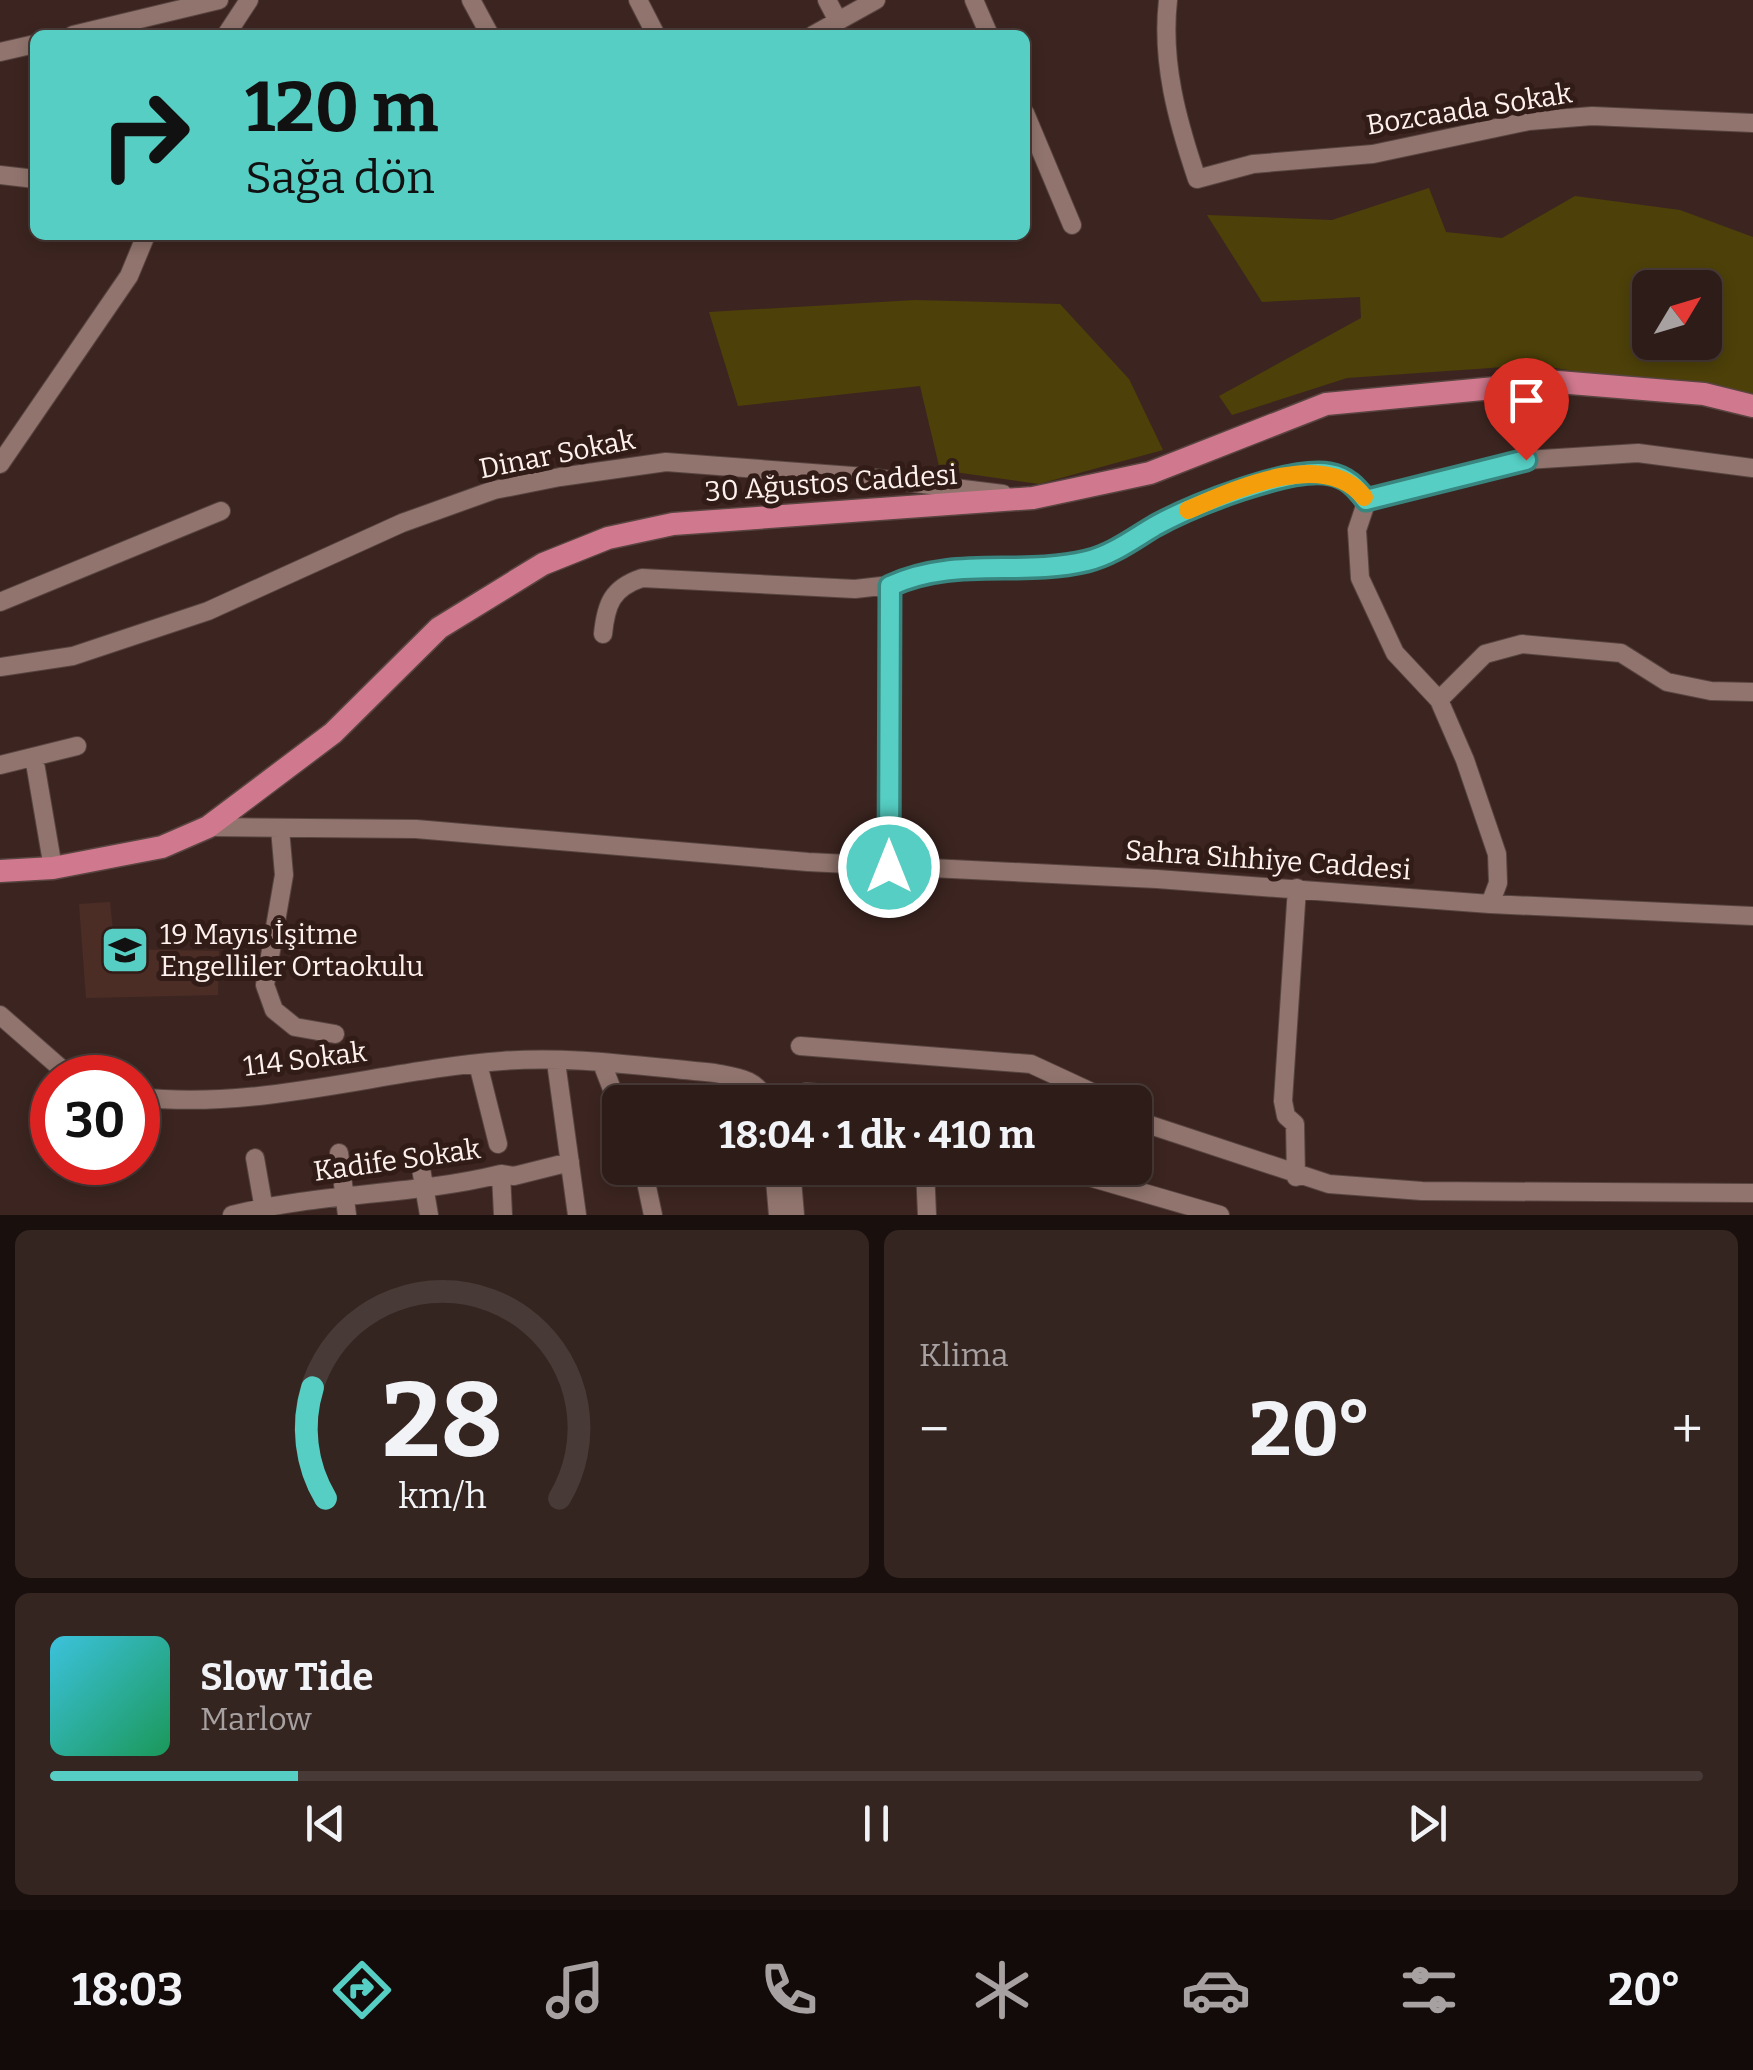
<!DOCTYPE html>
<html lang="tr">
<head>
<meta charset="utf-8">
<style>
  body { margin:0; font-family:Bitter,serif; background:#352521; color:#f1f3f6; height:100vh; display:flex; flex-direction:column; font-size:38px; white-space:nowrap }
  * { box-sizing:border-box; margin:0 }
  p { font-size:32px; color:#a7a1a2 }
  .icon { flex:none; width:55px; height:55px; fill:none; stroke:currentColor; stroke-width:2; stroke-linecap:round; stroke-linejoin:round }
  .map { position:relative; height:1215px; overflow:hidden }
  .sheet { display:flex; flex-direction:column; gap:15px; padding:15px; background:#190f0d; flex:1 }
  .sheet>* { flex:none }
  .banner { position:absolute; left:30px; top:30px; width:1000px; height:210px; border-radius:15px; box-shadow:0 5px 15px #0003,0 0 0 2px #483a37; background:#56cec3; color:#111; overflow:hidden }
  .needle { width:65px; rotate:52deg }
  .buttons { position:absolute; left:1632px; top:270px; display:grid; gap:20px }
  .buttons a { display:grid; place-items:center; width:90px; height:90px; border-radius:15px; background:#2d1c18; box-shadow:0 5px 15px #0003,0 0 0 2px #483a37; font-size:50px }
  .speed { position:absolute; left:30px; top:1055px; display:flex; gap:20px; font-size:50px; font-weight:700; text-align:center }
  .speed>* { display:grid; place-content:center; width:130px; height:130px; border-radius:50%; background:#2d1c18; box-shadow:0 5px 15px #0003,0 0 0 2px #483a37; line-height:1 }
  .speed .limit { border:15px solid #d22; background:#fff; color:#111 }
  .pin { position:absolute; display:grid; place-items:center; width:85px; height:85px; color:#fff; margin:-102px -42px; border-radius:50% 50% 50% 0; rotate:-45deg; box-shadow:0 0 10px #0007 }
  .pin .icon { rotate:45deg }
  .me { position:absolute; width:110px; margin:-55px; rotate:0deg; stroke-linejoin:round; filter:drop-shadow(0 0 8px #0008) }
  .turn { display:flex; align-items:center; gap:35px; height:210px; padding:0 50px; font-size:45px }
  .turn .icon { width:130px; height:130px; stroke-width:2.5 }
  .turn b { display:block; font-size:70px; line-height:85px }
  .big { font-size:75px; font-weight:700; line-height:1.1 }
  .sheet .widget { flex:1; display:flex; flex-direction:column; justify-content:center; gap:15px; min-width:0; padding:0 35px; border-radius:15px; background:#352521 }
  .sheet .dial { align-items:center; gap:0 }
  .dial svg { height:260px; overflow:visible; fill:none; stroke:#483a37; stroke-width:7; stroke-linecap:round; text-anchor:middle }
  .dial text { fill:#f1f3f6; stroke:none }
  .song { display:flex; align-items:center; gap:30px }
  .cover { width:120px; height:120px; border-radius:15px; background:linear-gradient(135deg,hsl(190 70% 55%),hsl(150 70% 35%)) }
  .played { height:10px; border-radius:5px; background:linear-gradient(90deg,#56cec3 15%,#483a37 15%) }
  .keys { display:flex; justify-content:space-around; direction:ltr }
  .heat { display:flex; justify-content:space-between; align-items:center; font-size:55px; direction:ltr }
  .sheet .tiles { flex:1; display:grid; gap:15px; grid-template-columns:1fr 1fr }
  .widget:last-child { grid-column:span 2 }
  .trip { position:absolute; left:602px; top:1085px; width:550px; height:100px; border-radius:15px; background:#2d1c18; box-shadow:0 5px 15px #0003,0 0 0 2px #483a37; font-weight:700; line-height:100px; text-align:center }
  .dock { display:flex; height:160px; justify-content:space-around; align-items:center; background:#120b0a; color:#a7a1a2 }
  .dock .icon { width:70px; height:70px }
  .dock .current { color:#56cec3 }
  .dock b { font-size:45px; color:#f1f3f6 }
  .map>svg:first-child { display:block }
  .built { fill:#4b2d26 }
  .green { fill:#4d4009; fill-rule:evenodd }
  .lines { fill:none; stroke-linecap:round; stroke-linejoin:round }
  .minor-casing { stroke:#584440; stroke-width:20 }
  .major-casing { stroke:#584440; stroke-width:25 }
  .minor { stroke:#90746d; stroke-width:18 }
  .major { stroke:#d0788d; stroke-width:22 }
  .route-casing { stroke:#38867f; stroke-width:25 }
  .route { stroke:#56cec3; stroke-width:18 }
  .slow { stroke:#f59e0b; stroke-width:18 }
  .labels { text-anchor:middle; dominant-baseline:central; stroke-width:10; stroke-linejoin:round; paint-order:stroke }
  .street-label { font-size:28px; fill:#fef1ee; stroke:#321c17 }
  .poi-label { font-size:28px; fill:#fef1ee; stroke:#321c17; text-anchor:start }
</style>
</head>
<body>
<div class="map">
<svg width="1753" height="1215" viewBox="0 0 1753 1215">
  <rect width="100%" height="100%" fill="#3c2520"/>
  <!-- built -->
  <path class="built" d="M110,902l5,47 104,2 -1,44 -132,3 -7,-94z"/>
  <!-- green -->
  <path class="green" d="M1429,188l17,44 56,6 73,-42 105,14 73,27v160l-219,-32 -187,13 -115,37 -13,-19 142,-78 -1,-21 -98,5 -55,-87 125,5zM1650,288h55v54h-55z
    M915,300l145,4 69,75 34,71 -124,34 -99,-14 -20,-84 -182,20 -29,-94z"/>
  <g class="lines">
    <!-- minor casing -->
    <g class="minor-casing">
      <path id="minor" d="M471,0l19,35
        M638,0l18,35
        M827,0l11,21
        M974,0l15,35
        M1168,0c-7,62 9,120 29,179l56,-15 120,-10 156,-33 63,-5 161,7
        M73,35l146,-35
        M226,35l23,-35
        M813,35l63,-35
        M0,52l35,-8
        M1025,113l47,112
        M0,175l35,4
        M0,464l129,-188 17,-41
        M0,602l221,-91
        M603,634c3,-30 9,-46 39,-56l213,11 35,-4
        M0,667l73,-11 135,-45 194,-88 92,-33 66,-13 106,-15 200,15 137,17
        M1439,700l46,-46 37,-10 99,9 46,29 44,9 42,1
        M34,757l19,111
        M0,765l77,-19
        M208,827l208,2 392,33 349,17 333,25 8,-21 -1,-29 -32,-94 -26,-60 -44,-47 -35,-75 -3,-48 10,-30 159,-40 112,-7 115,15
        M280,829l4,46 -19,110 9,25 21,17 40,7
        M889,867l1,-282c64,-29 130,-8 197,-24 25,-6 46,-22 68,-35 36,-20 136,-60 175,-52 17,3 26,13 37,26
        M1490,904l263,12
        M0,1015l72,63
        M800,1046l231,18 82,38
        M556,1062l21,153
        M478,1064l20,80
        M603,1066l17,44
        M138,1097c121,14 243,-27 364,-36 69,-6 144,6 213,12 21,4 45,6 50,29
        M804,1102l2,-10 110,10
        M976,1102h38
        M1135,1120l194,64 93,7 331,2
        M339,1153l8,62
        M419,1157l10,58
        M255,1158l10,57
        M643,1168l10,47
        M774,1168l4,47
        M791,1168l4,47
        M925,1168l2,47
        M985,1168l104,9 131,38
        M791,1169l155,-1
        M501,1174l2,41
        M1296,1177l-1,-53 -9,-8 -3,-15 14,-213
        M232,1215c88,-23 180,-19 269,-41l13,2 56,-14"/>
    </g>
    <!-- major casing -->
    <g class="major-casing">
      <path id="major" d="M0,871l53,-3 109,-21 46,-20 125,-94 106,-105 104,-64 65,-26 65,-14 360,-26 117,-25 176,-69 232,-22 146,12 49,12"/>
    </g>
    <!-- minor -->
    <use href="#minor" class="minor"/>
    <!-- major -->
    <use href="#major" class="major"/>
  </g>
  <g class="lines">
    <!-- route casing -->
    <g class="route-casing">
      <path id="route" d="M889,867l1,-281c64,-30 130,-9 197,-25 25,-6 46,-22 68,-35 36,-20 136,-60 175,-52 17,3 26,13 36,26l160,-40"/>
    </g>
    <!-- route -->
    <use href="#route" class="route"/>
    <!-- slow -->
    <path class="slow" d="M1188,510c48,-21 137,-62 176,-13"/>
  </g>
  <!-- icons -->
  <defs>
    <g id="school-square" transform="scale(2.5)"><rect x="-9" y="-9" width="18" height="18" rx="4" fill="#56cec3" stroke="#321c17"/><path d="M0-5L7-2L0 1L-7-2ZM-4 1L0 2.5L4 1V4Q0 6-4 4Z" fill="#111"/></g>
  </defs>
  <g fill-rule="evenodd">
    <use href="#school-square" x="125" y="950"/>
  </g>
  <g class="labels">
    <!-- street labels -->
    <g class="street-label">
      <text transform="translate(1469 109) rotate(-9)">Bozcaada Sokak</text>
      <text transform="translate(557 454) rotate(-11)">Dinar Sokak</text>
      <text transform="translate(831 483) rotate(-4)">30 Ağustos Caddesi</text>
      <text transform="translate(1268 860) rotate(4)">Sahra Sıhhiye Caddesi</text>
      <text transform="translate(305 1059) rotate(-7)">114 Sokak</text>
      <text transform="translate(397 1160) rotate(-8)">Kadife Sokak</text>
    </g>
    <!-- poi labels -->
    <g class="poi-label">
      <text x="160" y="934">19 Mayıs İşitme<tspan x="160" dy="32">Engelliler Ortaokulu</tspan></text>
    </g>
  </g>
</svg>
<div class="buttons">
<a><svg class="needle" viewBox="-14 -14 28 28"><path d="M0-13l5 13h-10z" fill="#e53935"/><path d="M0 13l5-13h-10z" fill="#a7a1a2"/></svg></a>
</div>
<div class="speed"><div class="limit">30</div></div>
<div class="pin" style="left:1526px;top:460px;background:#d93025"><svg class="icon" aria-label="arrive" viewBox="0 0 24 24"><path d="M6 21V4h12l-3 4 3 4H6"/></svg></div>
<svg class="me" style="left:889px;top:867px" viewBox="-20 -20 40 40"><circle r="17" fill="#56cec3" stroke="#fff" stroke-width="3"/><path d="M0-11L8 9 0 5-8 9z" fill="#fff"/></svg>
<div class="trip">18:04 · 1 dk · 410 m</div>
<div class="banner">
<div class="turn"><svg class="icon" aria-label="right" viewBox="0 0 24 24"><path d="M7 20v-9h11M14 6l5 5-5 5"/></svg><div><b>120 m</b>Sağa dön</div></div>
</div>
</div>
<section class="sheet">
<div class="tiles">
<div class="widget dial"><svg viewBox="0 0 100 80">
<path d="M14 69A42 42 0 1 1 86 69"/>
<path d="M14 69A42 42 0 0 1 10 35" stroke="#56cec3"/>
<text x="50" y="56" font-size="32" font-weight="700">28</text>
<text x="50" y="72" font-size="11">km/h</text>
</svg></div>
<div class="widget"><p>Klima</p>
<div class="heat"><a>−</a><b class="big">20°</b><a>+</a></div>
</div>
<div class="widget">
<div class="song"><i class="cover"></i><div><b>Slow Tide</b><p>Marlow</p></div></div>
<div class="played"></div>
<div class="keys"><svg class="icon" aria-label="previous" viewBox="0 0 24 24"><path d="M18 5L8 12l10 7zM5 5v14"/></svg><svg class="icon" aria-label="pause" viewBox="0 0 24 24"><path d="M8 5v14M16 5v14"/></svg><svg class="icon" aria-label="next" viewBox="0 0 24 24"><path d="M6 5l10 7-10 7zM19 5v14"/></svg></div>
</div>
</div>
</section>
<nav class="dock">
<b>18:03</b>
<svg class="icon current" aria-label="directions" viewBox="0 0 24 24"><path d="M12 3l9 9-9 9-9-9zM9 14v-3h6M13 9l2 2-2 2"/></svg>
<svg class="icon" aria-label="music" viewBox="0 0 24 24"><path d="M9 18V5l10-2v13"/><circle cx="6" cy="18" r="3"/><circle cx="16" cy="16" r="3"/></svg>
<svg class="icon" aria-label="phone" viewBox="0 0 24 24"><path d="M5 4h4l2 5-3 2q2 4 5 5l2-3 5 2v4C11 20 4 13 5 4z"/></svg>
<svg class="icon" aria-label="climate" viewBox="0 0 24 24"><path d="M12 3v18M4 7l16 10M4 17L20 7"/></svg>
<svg class="icon" aria-label="car" viewBox="0 0 24 24"><path d="M5 17H2v-5l4-1 3-4h7l3 4 3 1v5h-3M9 17h6M6 11h13"/><circle cx="7" cy="17" r="2"/><circle cx="17" cy="17" r="2"/></svg>
<svg class="icon" aria-label="filters" viewBox="0 0 24 24"><path d="M4 7h16M4 17h16"/><circle cx="9" cy="7" r="2"/><circle cx="15" cy="17" r="2"/></svg>
<b>20°</b>
</nav>
</body>
</html>
